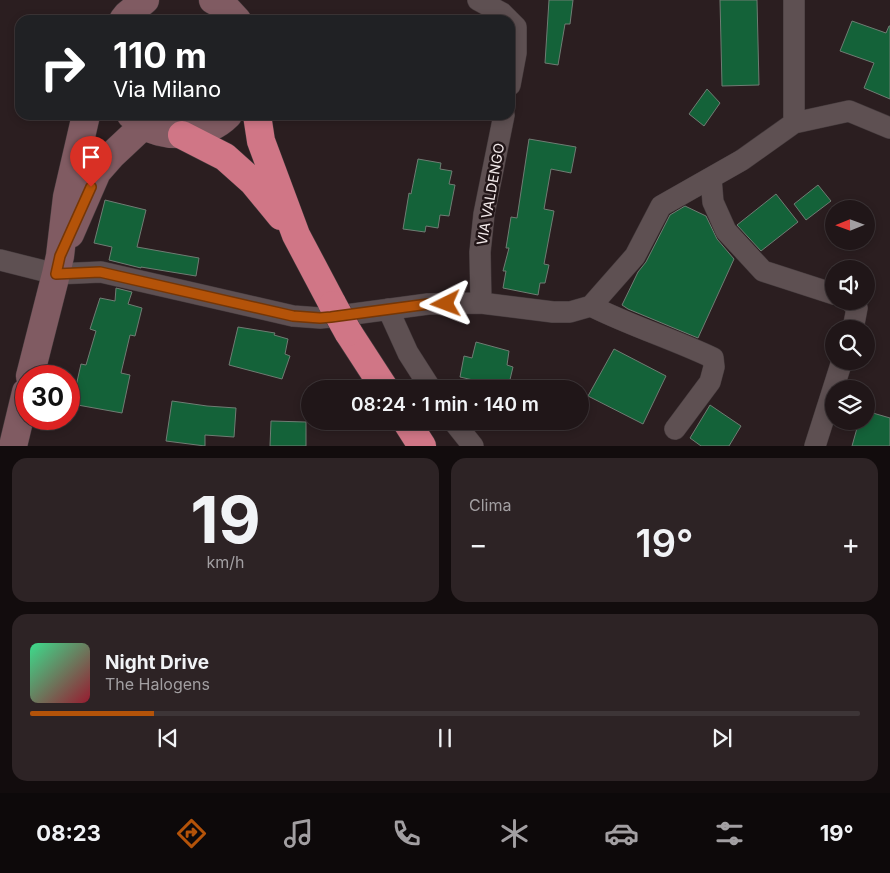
<!DOCTYPE html>
<html lang="it">
<head>
<meta charset="utf-8">
<style>
  body { margin:0; font-family:Inter,sans-serif; background:#2d2325; color:#f1f3f6; height:100vh; display:flex; flex-direction:column; font-size:19px; white-space:nowrap }
  * { box-sizing:border-box; margin:0 }
  p { font-size:16px; color:#a29fa2 }
  .icon { flex:none; width:28px; height:28px; fill:none; stroke:currentColor; stroke-width:2; stroke-linecap:round; stroke-linejoin:round }
  .map { position:relative; height:446px; overflow:hidden }
  .panel { display:flex; flex-direction:column; gap:12px; padding:12px; background:#120c0d; flex:1 }
  .panel>* { flex:none }
  .top-card { position:absolute; left:15px; top:15px; width:500px; height:105px; border-radius:15px; box-shadow:0 2px 8px #0003,0 0 0 1px #3d3537; background:#202124; color:#fff; overflow:hidden }
  .needle { width:32px; rotate:269deg }
  .buttons { position:absolute; left:825px; top:200px; display:grid; gap:10px }
  .buttons a { display:grid; place-items:center; width:50px; height:50px; border-radius:50%; background:#201618; box-shadow:0 2px 8px #0003,0 0 0 1px #3d3537; font-size:25px }
  .speed { position:absolute; left:15px; top:365px; display:flex; gap:10px; font-size:25px; font-weight:700; text-align:center }
  .speed>* { display:grid; place-content:center; width:65px; height:65px; border-radius:50%; background:#201618; box-shadow:0 2px 8px #0003,0 0 0 1px #3d3537; line-height:1 }
  .speed .limit { border:8px solid #d22; background:#fff; color:#111 }
  .pin { position:absolute; display:grid; place-items:center; width:42px; height:42px; color:#fff; margin:-51px -21px; border-radius:50% 50% 50% 0; rotate:-45deg; box-shadow:0 0 5px #0007 }
  .pin .icon { rotate:45deg }
  .me { position:absolute; width:55px; margin:-28px; rotate:267deg; stroke-linejoin:round; filter:drop-shadow(0 0 4px #0008) }
  .turn { display:flex; align-items:center; gap:18px; height:105px; padding:0 15px; font-size:22px }
  .turn .icon { width:65px; height:65px; stroke-width:2.5 }
  .turn b { display:block; font-size:35px; line-height:42px }
  .big { font-size:38px; font-weight:600; line-height:1.1 }
  .panel .tile { flex:1; display:flex; flex-direction:column; justify-content:center; gap:8px; min-width:0; padding:0 18px; border-radius:15px; background:#2d2325 }
  .panel .dial { align-items:center; gap:0 }
  .dial b { font-size:65px; line-height:1 }
  .song { display:flex; align-items:center; gap:15px }
  .cover { width:60px; height:60px; border-radius:8px; background:linear-gradient(135deg,hsl(150 70% 55%),hsl(350 70% 35%)) }
  .played { height:5px; border-radius:2px; background:linear-gradient(90deg,#b45309 15%,#3d3537 15%) }
  .keys { display:flex; justify-content:space-around; direction:ltr }
  .heat { display:flex; justify-content:space-between; align-items:center; font-size:28px; direction:ltr }
  .panel .tiles { flex:1; display:grid; gap:12px; grid-template-columns:1fr 1fr }
  .tile:last-child { grid-column:span 2 }
  .trip { position:absolute; left:301px; top:380px; width:288px; height:50px; border-radius:25px; background:#201618; box-shadow:0 2px 8px #0003,0 0 0 1px #3d3537; font-weight:600; line-height:50px; text-align:center }
  .dock { display:flex; height:80px; justify-content:space-around; align-items:center; background:#0d090a; color:#a29fa2 }
  .dock .icon { width:35px; height:35px }
  .dock .active { color:#b45309 }
  .dock b { font-size:22px; color:#f1f3f6 }
  .map>svg:first-child { display:block }
  .building { fill:#146239; stroke:#6f7c73 }
  .lines { fill:none; stroke-linecap:round; stroke-linejoin:round }
  .street-casing { stroke:#443a3c; stroke-width:22 }
  .secondary-casing { stroke:#443a3c; stroke-width:29 }
  .highway-casing { stroke:#443a3c; stroke-width:29 }
  .street { stroke:#5e5052; stroke-width:21 }
  .secondary { stroke:#805b62; stroke-width:28 }
  .highway { stroke:#d07686; stroke-width:28 }
  .highway-bridge-casing { stroke:#443a3c; stroke-width:29; stroke-linecap:butt }
  .highway-bridge { stroke:#d07686; stroke-width:28 }
  .route-casing { stroke:#753606; stroke-width:12 }
  .route { stroke:#b45309; stroke-width:9 }
  .labels { text-anchor:middle; dominant-baseline:central; stroke-width:5; stroke-linejoin:round; paint-order:stroke }
  .street-label { font-size:14px; fill:#f4ebec; stroke:#211517 }
</style>
</head>
<body>
<div class="map">
<svg width="890" height="446" viewBox="0 0 890 446">
  <rect width="100%" height="100%" fill="#2b1e20"/>
  <!-- building -->
  <path class="building" d="M549,0h24l-3,24h-5l-7,41 -13,-2z
    M720,0h37l2,85 -37,1z
    M852,21l34,12 3,-7h1v73l-26,-11 10,-25 -34,-12z
    M707,89l13,14 -16,23 -15,-12z
    M529,139l47,8 -5,26 -20,-4 -7,40 10,2 -10,53 5,1 -4,18h-5l-2,12 -35,-7 3,-17h-3l6,-23h-3l5,-31 6,1z
    M418,159l23,4 -1,6 12,2 -3,13 6,1 -6,31 -9,-1 -2,13 -12,-2 -1,6 -22,-3 6,-36 2,1z
    M818,185l13,16 -25,19 -12,-16z
    M776,194l22,28 -37,29 -24,-26z
    M105,200l41,10 -9,37 62,11 -3,18 -55,-9v1l-32,-8 3,-13 -18,-4z
    M685,206l21,10 11,23 17,20 -36,79 -70,-29 -6,-4 16,-33 8,-10 24,-47z
    M116,288l16,4 -4,12 14,4 -7,28 -5,-1 -9,38 9,2 -8,38 -50,-9 9,-40 5,1 10,-34 -6,-2 10,-31 15,3z
    M238,327l37,6 -1,2 14,4 -3,15 5,2 -8,23 -53,-14z
    M476,342l33,9 -2,14 6,2 -5,21 -48,-11 4,-21 8,2z
    M614,349l52,27 -23,48 -55,-28z
    M172,401l35,5 29,2 -2,29 -29,-2v11l-39,-5z
    M710,405l31,21 -12,20h-28l-11,-8z
    M866,411l24,7v28h-38l7,-25h7z
    M271,421l35,1v24h-36z"/>
  <g class="lines">
    <!-- street casing -->
    <g class="street-casing">
      <path id="street" d="M478,0l24,13 7,7
        M794,0v123
        M510,21l6,6v26l-6,32
        M711,178l2,24 13,29 37,40 71,23
        M0,260l56,14 45,-2 192,44 27,2 11,-1 97,-13 53,-1 72,9h17l21,-6 44,-50 26,-50 81,-46 52,-37 55,-12 41,17
        M850,301l7,7 -4,21
        M481,303l-1,-51 4,-38 20,-99
        M591,306c40,20 82,33 122,52l1,9 -4,15 -35,47
        M388,309l20,44 23,36
        M453,421l20,25
        M815,446l27,-85"/>
    </g>
    <!-- secondary casing -->
    <g class="secondary-casing">
      <path id="secondary" d="M213,0l11,6 13,14
        M123,20l4,-5 18,-15
        M131,115c4,3 8,7 12,10 26,15 64,11 85,-10
        M70,234l27,-62 15,-17 32,-30
        M30,376l26,-102 4,-18 7,-59 19,-82
        M13,446l13,-54"/>
    </g>
    <!-- highway casing -->
    <g class="highway-casing">
      <path id="highway" d="M257,115l4,26 35,94 37,70
        M182,135l43,22 28,25 28,34
        M348,332l37,57
        M406,421l16,25"/>
    </g>
    <!-- street -->
    <use href="#street" class="street"/>
    <!-- secondary -->
    <use href="#secondary" class="secondary"/>
    <!-- highway -->
    <use href="#highway" class="highway"/>
    <!-- highway-bridge casing -->
    <g class="highway-bridge-casing">
      <path id="highway-bridge" d="M333,305l15,27"/>
    </g>
    <!-- highway-bridge -->
    <use href="#highway-bridge" class="highway-bridge"/>
  </g>
  <g class="lines">
    <!-- route casing -->
    <g class="route-casing">
      <path id="route" d="M91,187l-31,69 -4,18 44,-2 193,44 27,2 11,-1 97,-13h18"/>
    </g>
    <!-- route -->
    <use href="#route" class="route"/>
  </g>
  <g class="labels">
    <!-- street labels -->
    <g class="street-label">
      <text transform="translate(490 194) rotate(-80)">VIA VALDENGO</text>
    </g>
  </g>
</svg>
<div class="buttons">
<a><svg class="needle" viewBox="-14 -14 28 28"><path d="M0-13l5 13h-10z" fill="#e53935"/><path d="M0 13l5-13h-10z" fill="#a29fa2"/></svg></a>
<a><svg class="icon" aria-label="sound" viewBox="0 0 24 24"><path d="M4 9h4l5-4v14l-5-4H4zM17 9q2 3 0 6"/></svg></a>
<a><svg class="icon" aria-label="search" viewBox="0 0 24 24"><circle cx="10" cy="10" r="6"/><path d="M15 15l6 6"/></svg></a>
<a><svg class="icon" aria-label="layers" viewBox="0 0 24 24"><path d="M12 4l9 5-9 5-9-5zM3 14l9 5 9-5"/></svg></a>
</div>
<div class="speed"><div class="limit">30</div></div>
<div class="pin" style="left:91px;top:187px;background:#d93025"><svg class="icon" aria-label="arrive" viewBox="0 0 24 24"><path d="M6 21V4h12l-3 4 3 4H6"/></svg></div>
<svg class="me" style="left:446px;top:304px" viewBox="-20 -20 40 40"><path d="M0-17L14 15 0 8-14 15z" fill="#b45309" stroke="#fff" stroke-width="4"/></svg>
<div class="trip">08:24 · 1 min · 140 m</div>
<div class="top-card">
<div class="turn"><svg class="icon" aria-label="right" viewBox="0 0 24 24"><path d="M7 20v-9h11M14 6l5 5-5 5"/></svg><div><b>110 m</b>Via Milano</div></div>
</div>
</div>
<section class="panel">
<div class="tiles">
<div class="tile dial"><b>19</b><p>km/h</p></div>
<div class="tile"><p>Clima</p>
<div class="heat"><a>−</a><b class="big">19°</b><a>+</a></div>
</div>
<div class="tile">
<div class="song"><i class="cover"></i><div><b>Night Drive</b><p>The Halogens</p></div></div>
<div class="played"></div>
<div class="keys"><svg class="icon" aria-label="previous" viewBox="0 0 24 24"><path d="M18 5L8 12l10 7zM5 5v14"/></svg><svg class="icon" aria-label="pause" viewBox="0 0 24 24"><path d="M8 5v14M16 5v14"/></svg><svg class="icon" aria-label="next" viewBox="0 0 24 24"><path d="M6 5l10 7-10 7zM19 5v14"/></svg></div>
</div>
</div>
</section>
<nav class="dock">
<b>08:23</b>
<svg class="icon active" aria-label="directions" viewBox="0 0 24 24"><path d="M12 3l9 9-9 9-9-9zM9 14v-3h6M13 9l2 2-2 2"/></svg>
<svg class="icon" aria-label="music" viewBox="0 0 24 24"><path d="M9 18V5l10-2v13"/><circle cx="6" cy="18" r="3"/><circle cx="16" cy="16" r="3"/></svg>
<svg class="icon" aria-label="phone" viewBox="0 0 24 24"><path d="M5 4h4l2 5-3 2q2 4 5 5l2-3 5 2v4C11 20 4 13 5 4z"/></svg>
<svg class="icon" aria-label="climate" viewBox="0 0 24 24"><path d="M12 3v18M4 7l16 10M4 17L20 7"/></svg>
<svg class="icon" aria-label="car" viewBox="0 0 24 24"><path d="M5 17H2v-5l4-1 3-4h7l3 4 3 1v5h-3M9 17h6M6 11h13"/><circle cx="7" cy="17" r="2"/><circle cx="17" cy="17" r="2"/></svg>
<svg class="icon" aria-label="filters" viewBox="0 0 24 24"><path d="M4 7h16M4 17h16"/><circle cx="9" cy="7" r="2"/><circle cx="15" cy="17" r="2"/></svg>
<b>19°</b>
</nav>
</body>
</html>
